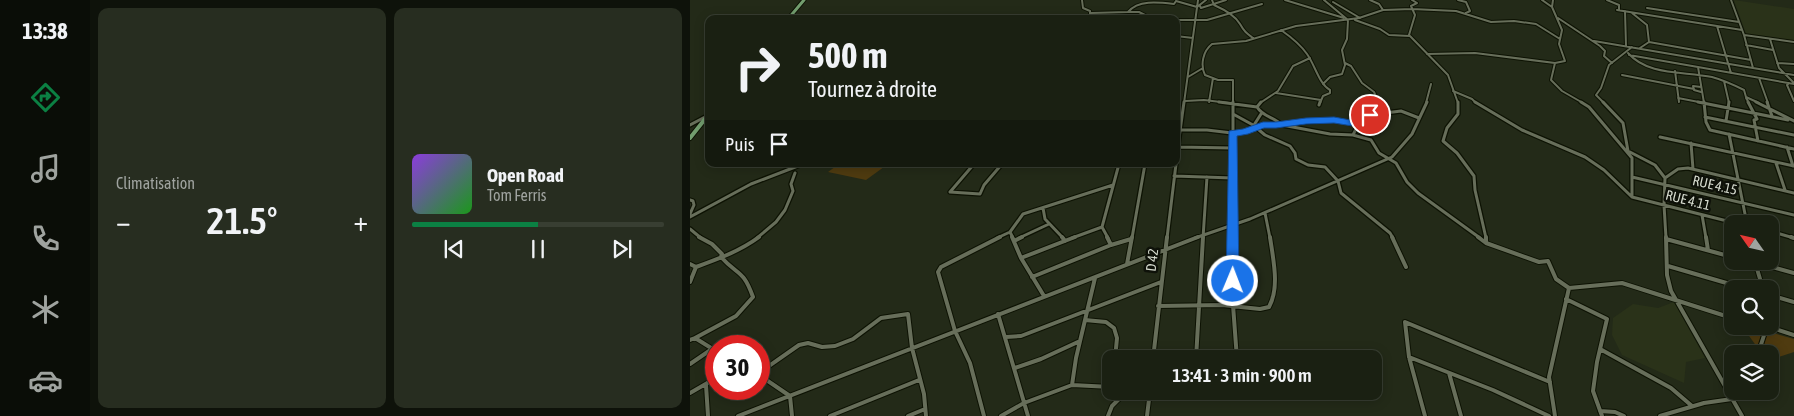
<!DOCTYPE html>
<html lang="fr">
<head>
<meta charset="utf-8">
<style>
  body { margin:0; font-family:"Asap Condensed",sans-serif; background:#272d20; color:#f1f3f6; height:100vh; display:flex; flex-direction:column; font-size:19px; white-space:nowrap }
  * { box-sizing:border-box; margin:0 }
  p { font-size:16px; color:#9fa39f }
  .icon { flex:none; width:28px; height:28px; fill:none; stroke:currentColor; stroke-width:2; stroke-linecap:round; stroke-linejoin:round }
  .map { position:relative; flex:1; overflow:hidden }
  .panel { display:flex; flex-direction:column; gap:8px; padding:8px; background:#0e120a; width:600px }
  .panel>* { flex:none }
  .banner { position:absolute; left:15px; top:15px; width:475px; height:152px; border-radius:10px; box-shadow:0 2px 12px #0003,0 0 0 1px #383e32; background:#1a2012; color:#f1f3f6; overflow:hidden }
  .needle { width:32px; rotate:304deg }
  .tools { position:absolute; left:1034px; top:215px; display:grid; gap:10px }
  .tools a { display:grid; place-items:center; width:55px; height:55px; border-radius:10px; background:#1a2012; box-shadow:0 2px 12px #0003,0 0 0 1px #383e32; font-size:25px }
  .speed { position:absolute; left:15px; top:335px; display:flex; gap:10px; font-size:25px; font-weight:700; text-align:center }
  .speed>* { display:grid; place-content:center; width:65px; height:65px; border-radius:50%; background:#1a2012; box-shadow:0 2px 12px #0003,0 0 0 1px #383e32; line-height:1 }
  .speed .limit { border:8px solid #d22; background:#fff; color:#111 }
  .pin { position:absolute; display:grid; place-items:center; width:42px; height:42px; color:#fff; margin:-21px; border:2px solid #fff; border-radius:50%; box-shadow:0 1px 5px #0007 }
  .me { position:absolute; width:55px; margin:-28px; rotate:1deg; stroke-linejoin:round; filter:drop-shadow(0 0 4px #0008) }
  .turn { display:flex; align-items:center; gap:18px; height:105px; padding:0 20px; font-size:22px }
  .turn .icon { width:65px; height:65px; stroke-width:2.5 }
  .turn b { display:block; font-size:35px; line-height:42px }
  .then { display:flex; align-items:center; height:48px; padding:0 20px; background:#0003; gap:10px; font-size:19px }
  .big { font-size:38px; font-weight:600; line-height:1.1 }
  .panel .card { flex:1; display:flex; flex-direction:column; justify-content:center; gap:8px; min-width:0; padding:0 18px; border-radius:10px; background:#272d20 }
  .song { display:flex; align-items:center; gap:15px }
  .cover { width:60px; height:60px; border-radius:8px; background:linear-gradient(135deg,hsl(270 70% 55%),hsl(120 70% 35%)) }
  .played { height:5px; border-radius:2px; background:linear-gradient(90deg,#0b8043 50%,#383e32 50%) }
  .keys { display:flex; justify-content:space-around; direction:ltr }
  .heat { display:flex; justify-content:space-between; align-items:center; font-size:28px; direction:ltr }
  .panel .tiles { flex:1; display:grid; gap:8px; grid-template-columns:repeat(2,1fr) }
  .trip { position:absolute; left:412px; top:350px; width:280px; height:50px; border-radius:10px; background:#1a2012; box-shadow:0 2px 12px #0003,0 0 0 1px #383e32; font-weight:600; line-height:50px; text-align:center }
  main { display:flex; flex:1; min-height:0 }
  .menu { display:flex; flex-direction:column; width:90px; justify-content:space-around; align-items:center; background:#0a0d07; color:#9fa39f }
  .menu .icon { width:35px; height:35px }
  .menu .current { color:#0b8043 }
  .menu b { font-size:22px; color:#f1f3f6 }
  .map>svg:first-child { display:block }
  .built { fill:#2a3219 }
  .green { fill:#4f3b10 }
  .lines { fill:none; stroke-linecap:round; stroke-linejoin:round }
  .minor-far2-casing { stroke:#0d1203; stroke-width:4 }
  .minor-far1-casing { stroke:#0d1203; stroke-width:5.5 }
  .minor-casing { stroke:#0d1203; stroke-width:6 }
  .major-far1-casing { stroke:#0d1203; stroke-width:5 }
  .major-casing { stroke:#0d1203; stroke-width:6 }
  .minor-far2 { stroke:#676e5a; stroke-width:2 }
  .minor-far1 { stroke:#676e5a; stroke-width:3 }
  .minor { stroke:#676e5a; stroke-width:4 }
  .major-far1 { stroke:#729d6e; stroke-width:3 }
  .major { stroke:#729d6e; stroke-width:4 }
  .route { fill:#1a73e8; stroke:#114b97 }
  .labels { text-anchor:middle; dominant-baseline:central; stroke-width:5; stroke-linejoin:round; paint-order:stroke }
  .street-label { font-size:14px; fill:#d7dcd0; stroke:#0e1109 }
</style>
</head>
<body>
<main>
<nav class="menu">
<b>13:38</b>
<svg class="icon current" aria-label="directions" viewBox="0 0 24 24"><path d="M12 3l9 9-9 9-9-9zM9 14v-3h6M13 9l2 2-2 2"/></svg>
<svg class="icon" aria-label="music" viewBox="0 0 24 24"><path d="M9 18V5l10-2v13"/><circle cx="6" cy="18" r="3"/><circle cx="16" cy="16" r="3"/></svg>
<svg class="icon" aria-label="phone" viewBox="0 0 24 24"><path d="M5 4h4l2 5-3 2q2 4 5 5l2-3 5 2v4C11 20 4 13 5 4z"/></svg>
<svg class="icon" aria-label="climate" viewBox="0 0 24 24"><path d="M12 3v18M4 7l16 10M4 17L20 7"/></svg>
<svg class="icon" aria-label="car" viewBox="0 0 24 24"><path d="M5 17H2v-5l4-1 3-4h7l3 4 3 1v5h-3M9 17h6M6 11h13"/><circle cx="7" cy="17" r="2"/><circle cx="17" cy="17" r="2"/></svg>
</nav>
<section class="panel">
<div class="tiles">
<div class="card"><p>Climatisation</p>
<div class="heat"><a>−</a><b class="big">21.5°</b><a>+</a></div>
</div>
<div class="card">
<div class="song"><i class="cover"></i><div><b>Open Road</b><p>Tom Ferris</p></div></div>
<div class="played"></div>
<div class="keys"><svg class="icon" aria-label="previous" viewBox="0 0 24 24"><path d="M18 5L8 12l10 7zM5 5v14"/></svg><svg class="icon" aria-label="pause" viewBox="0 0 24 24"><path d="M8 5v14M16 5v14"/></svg><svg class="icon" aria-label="next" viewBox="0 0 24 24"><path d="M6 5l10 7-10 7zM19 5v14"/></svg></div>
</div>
</div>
</section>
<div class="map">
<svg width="1104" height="416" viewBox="0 0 1104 416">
  <rect width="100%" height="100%" fill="#232a18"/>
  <!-- built -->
  <path class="built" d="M1044,0l60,9v33l-48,-8z
    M984,302l31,56 -19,4 -2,21 -62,-28 -10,-20 1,-17 20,-14 25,4z"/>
  <!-- green -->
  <path class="green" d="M149,164h49l-22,16 -38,-8z
    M1052,326h7l45,13v13l-24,8v-6h-8z"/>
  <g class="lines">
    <!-- minor-far2 casing -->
    <g class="minor-far2-casing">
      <path id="minor-far2" d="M392,0l1,8 7,3v8
        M522,0l2,5c9,4 21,10 26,19 4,7 6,9 13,14
        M595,0l59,18
        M680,0l9,4 4,6
        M722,0l5,3 -6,3 4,9 -6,20 39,40 10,28
        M768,0l8,2 4,9 -4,2
        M852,0l10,7
        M863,0l-1,7 10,23 -3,14 6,17 -10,2 -4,17 11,11 21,12
        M917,0l12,5v5
        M1041,0l13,35 50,7
        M486,1l21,6 9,-7
        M643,2l27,16
        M510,6l1,2 25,-8
        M957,8l92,14
        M927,10l125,20
        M935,11l1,35
        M401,13l37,-1
        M942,13l15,12 2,17 -9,6
        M868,18l42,28 5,5 -1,5 8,7
        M448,19l7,-4 -6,-3h-11c10,-12 29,-10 46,-8l2,-3
        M486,20h31l55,-16
        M665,20l25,9 9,6 21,1
        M1027,26l14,47
        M591,30c10,7 19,14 26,24 8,11 12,30 23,36v3l-7,3 -3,7
        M486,36l17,2
        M1080,39l9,29 15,15
        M904,41l159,27 -9,-33
        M959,42l102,18
        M1056,45l27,5
        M486,49v4
        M938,53c20,23 56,18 84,24 11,3 22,8 32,13l2,7 13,6
        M737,54l48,-1 80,10
        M939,55l69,12
        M655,63l6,3 11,17 12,9 5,11
        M1087,63l17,1
        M1063,68l41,7
        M985,71l4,31
        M932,75l72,14
        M498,77l15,-9
        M1069,78l9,25
        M1034,81l5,22
        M1099,83l-2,2 7,16
        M633,84l7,-7 12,-3 3,-9 -3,-15 5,-11 1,-19 -24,-20
        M1011,87l-8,-1 1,4 7,2
        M763,91l19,8 4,4
        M586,93l45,7
        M988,98l26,5
        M1056,98l3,5
        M495,101l19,-1 25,3
        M519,102l4,-24
        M494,103l14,-103
        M543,103v-23h-15l-13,-5c-5,-10 -2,-24 7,-31l34,-3 50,-15 63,-8 24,-8 29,-1 44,2 35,11 23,-1 22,3 24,15
        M570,103l18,-12 15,-25 17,-8
        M736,103l5,-19
        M914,103l-8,-8 5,-7 8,-23 23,-18
        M1014,103l-6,-36 96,17"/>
    </g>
    <!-- minor-far1 casing -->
    <g class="minor-far1-casing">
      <path id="minor-far1" d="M529,102l38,5c6,10 17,10 25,18l48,9 23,1 18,5 8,13 17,10 11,19 11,11 62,45
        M543,102v136
        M689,102l5,11
        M768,102v12l-11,14 -4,13 14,12 17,23 1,14 11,48
        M785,102l47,28 63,27 19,13 28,27 107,27
        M891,102l8,5 43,51v38
        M913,102l20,21 5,28 27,14 10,13 -1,27 2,33
        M1008,102l90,18
        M1014,102l2,20 4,8 84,19
        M1058,102l9,17 -3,1 4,21
        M1066,102l38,19
        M1077,102l5,14
        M629,105l1,-3
        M567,107l4,-5
        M543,114l20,11 12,10 25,11 5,7 1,6 12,6 17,2 13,14 3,12 49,40 3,5
        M1015,117l89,18
        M1036,121l3,-19
        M0,125l17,-9
        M564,125l7,-11
        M491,130h26l25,3 13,-1 18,-7 71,-5 25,4
        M1039,134l18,90
        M663,135l7,-14 10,-6 31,-4 18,7
        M970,137l134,29
        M1001,143l2,26
        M488,147l54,1
        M1097,147l6,19
        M486,160l8,-58
        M1086,163l9,27
        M284,164l-24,28 30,2 4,-9 18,-21
        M484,176l59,2
        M942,177l162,38
        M975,178l13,-9 10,-1 106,25
        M0,200l3,1 1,4 -4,9
        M353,208l2,11 18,19
        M575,213l5,25
        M1012,215l4,23
        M0,217l61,-33 52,-20
        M0,229l11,9
        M1080,231l24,7
        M320,232l3,6
        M67,238l19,-16 9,-12 8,-19 -2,-7 4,-11
        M307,238l13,-6 13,-18 90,-29
        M329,238l30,-14
        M382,238l30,-11
        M418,238l-6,-11 17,-63
        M442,238l13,-74
        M477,238l9,-74
        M505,238l55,-19 142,-62 20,-23 15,-32
        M513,238l4,-61"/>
    </g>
    <!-- minor casing -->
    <g class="minor-casing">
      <path id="minor" d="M322,237l9,21
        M372,237l3,4
        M543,237v44
        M702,237l14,30
        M788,237l8,6 53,19 9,-1 8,18 13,9
        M796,237v6
        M976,237l1,38 4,16 71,125
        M1016,237l2,13
        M1101,237l3,1
        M976,239l66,18
        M324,241l8,-4
        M421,245l20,-6
        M1060,261l44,12
        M1065,262l8,27
        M0,264l6,3c22,-8 44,-16 63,-30
        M437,264l5,-27
        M978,266l79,23
        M342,277l79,-32 -4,-8
        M0,282l6,-15
        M1080,295l24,7
        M354,296l-23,-38 54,-21
        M876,299l41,20 -10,43 -4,29 9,25
        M543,305l4,54
        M468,306l64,-1 38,4 9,-2c11,-20 4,-48 1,-70
        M308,314l30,102
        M395,320l21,2 8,6 3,10 -2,21
        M1076,326l28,9
        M316,337l15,-1 140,-54
        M5,338l41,-22 17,-19c-10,-28 -15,-21 -32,-40l1,-3 -10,-10 -13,-7
        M0,340l5,-2 21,13
        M910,349l71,39 21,18
        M1068,354l9,-28
        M719,357l84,33 56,26
        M463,359l14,-122
        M506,359l7,-122
        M0,364l22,-15
        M325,368l26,-9 39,-18
        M69,373l40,-28 9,-2 14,4 13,-1 18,-7 28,-21 27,-4 4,34 12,46 2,22
        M759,373l12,43
        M69,375l31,21 2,20
        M16,385l2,31
        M382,385l39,2
        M522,391l12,2 3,-2
        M0,393l26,-15
        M910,411l15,1 9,4
        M48,416l460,-179
        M140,416l89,-36
        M218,416l17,-7
        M294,416l-14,-53 -15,-32 -17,-59 3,-5 59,-30
        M311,416l23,-13 48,-18 4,-27 19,-80
        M418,416l4,-10 15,-15
        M457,416l3,-25
        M735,416l-16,-59 -4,-35 145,60
        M865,416l-6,-39 20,-89 53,-5 110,35
        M970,416l44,-13 28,-4"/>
    </g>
    <!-- major-far1 casing -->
    <g class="major-far1-casing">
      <path id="major-far1" d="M98,19l16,-19"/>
    </g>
    <!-- major casing -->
    <g class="major-casing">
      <path id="major" d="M0,138l19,-24"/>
    </g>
    <!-- minor-far2 -->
    <use href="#minor-far2" class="minor-far2"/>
    <!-- minor-far1 -->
    <use href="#minor-far1" class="minor-far1"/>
    <!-- minor -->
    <use href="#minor" class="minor"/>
    <!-- major-far1 -->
    <use href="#major-far1" class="major-far1"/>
    <!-- major -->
    <use href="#major" class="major"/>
  </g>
  <!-- route -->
  <path class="route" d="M680,112l4,3c-1,1 -14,11 -15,12l-25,-4 -28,1 -30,4h-12l-16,6 -11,2 2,145 -2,4h-9l-2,-4 3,-150 14,-2 20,-7h13l30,-4 28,-1 22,4 5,-6z"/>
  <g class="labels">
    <!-- street labels -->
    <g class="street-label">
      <text transform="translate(1025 185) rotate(13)">RUE 4.15</text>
      <text transform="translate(998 200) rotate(14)">RUE 4.11</text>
      <text transform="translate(462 260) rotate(-83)">D 42</text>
    </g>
  </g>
</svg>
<div class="tools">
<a><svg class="needle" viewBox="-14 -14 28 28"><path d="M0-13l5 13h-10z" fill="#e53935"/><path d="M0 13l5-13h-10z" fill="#9fa39f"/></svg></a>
<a><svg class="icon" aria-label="search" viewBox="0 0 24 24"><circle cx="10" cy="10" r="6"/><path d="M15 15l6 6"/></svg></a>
<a><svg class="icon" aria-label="layers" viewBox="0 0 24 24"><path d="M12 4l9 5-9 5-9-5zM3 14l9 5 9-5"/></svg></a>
</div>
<div class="speed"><div class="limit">30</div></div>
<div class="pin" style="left:680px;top:115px;background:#d93025"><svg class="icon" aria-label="arrive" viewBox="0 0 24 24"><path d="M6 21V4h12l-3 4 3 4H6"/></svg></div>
<svg class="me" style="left:543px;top:281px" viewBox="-20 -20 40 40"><circle r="17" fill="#1a73e8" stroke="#fff" stroke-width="3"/><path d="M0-11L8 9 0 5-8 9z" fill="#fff"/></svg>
<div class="trip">13:41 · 3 min · 900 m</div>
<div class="banner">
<div class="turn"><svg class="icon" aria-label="right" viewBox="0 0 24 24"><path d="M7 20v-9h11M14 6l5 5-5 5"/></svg><div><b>500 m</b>Tournez à droite</div></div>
<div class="then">Puis<svg class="icon" aria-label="arrive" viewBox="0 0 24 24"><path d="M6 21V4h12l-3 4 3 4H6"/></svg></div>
</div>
</div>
</main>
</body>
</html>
